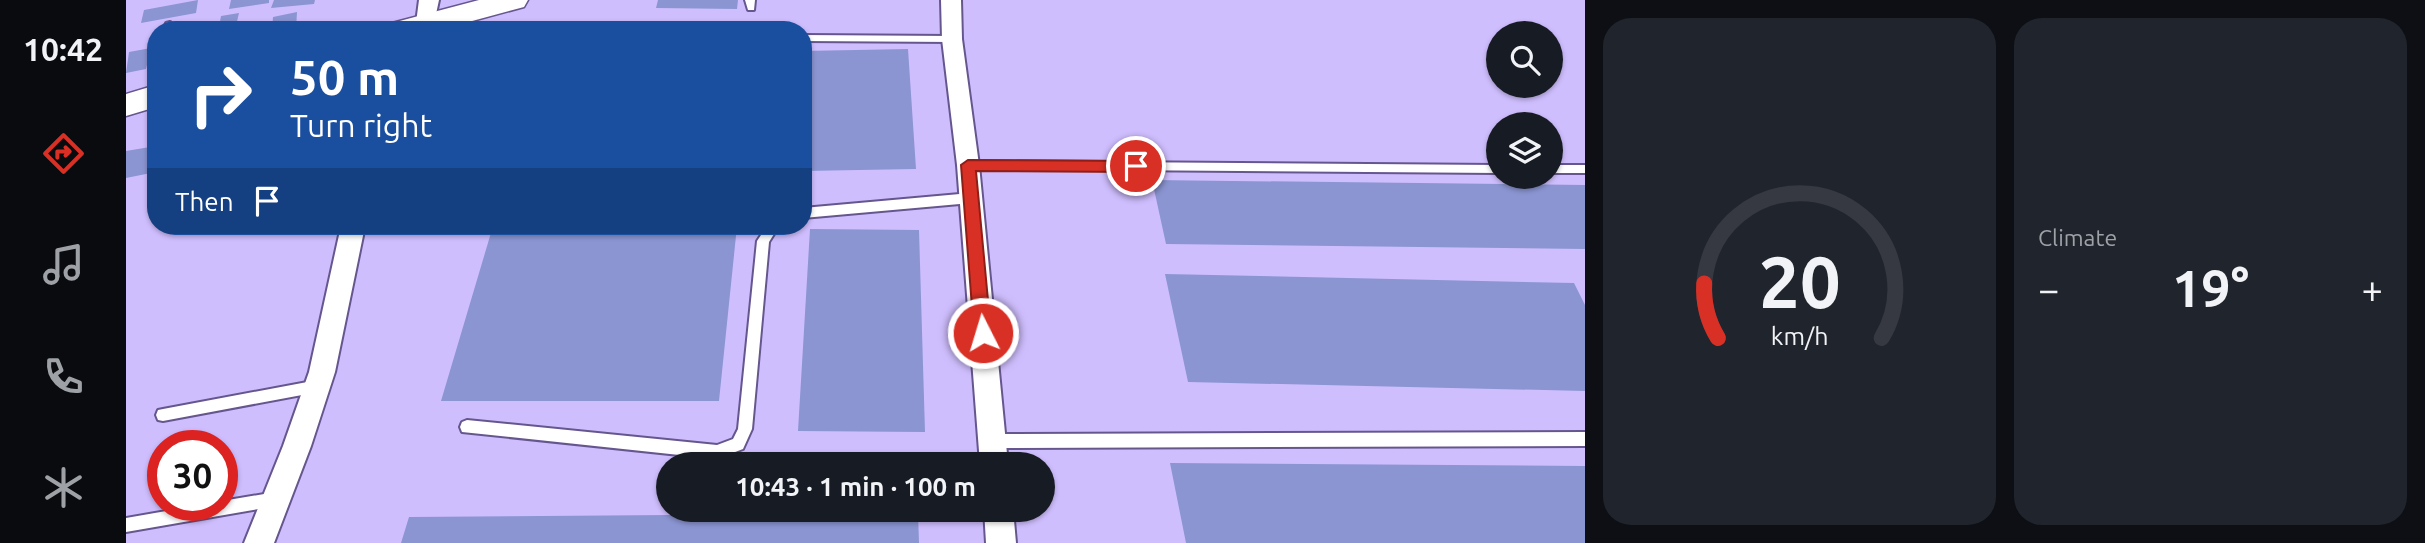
<!DOCTYPE html>
<html lang="en">
<head>
<meta charset="utf-8">
<style>
  body { margin:0; font-family:Ubuntu,sans-serif; background:#20242c; color:#f1f3f6; height:100vh; display:flex; flex-direction:column; font-size:26px; white-space:nowrap }
  * { box-sizing:border-box; margin:0 }
  p { font-size:23px; color:#9ea1a6 }
  .icon { flex:none; width:38px; height:38px; fill:none; stroke:currentColor; stroke-width:2; stroke-linecap:round; stroke-linejoin:round }
  .map { position:relative; flex:1; overflow:hidden }
  .sheet { display:flex; flex-direction:column; gap:18px; padding:18px; background:#0d0f14; width:840px }
  .sheet>* { flex:none }
  .banner { position:absolute; left:21px; top:21px; width:665px; height:214px; border-radius:28px; box-shadow:0 2px 5px #0004; background:#1a4fa0; color:#fff; overflow:hidden }
  .buttons { position:absolute; left:1360px; top:21px; display:grid; gap:14px }
  .buttons a { display:grid; place-items:center; width:77px; height:77px; border-radius:50%; background:#171b24; box-shadow:0 2px 5px #0004; font-size:35px }
  .speed { position:absolute; left:21px; top:430px; display:flex; gap:14px; font-size:35px; font-weight:700; text-align:center }
  .speed>* { display:grid; place-content:center; width:91px; height:91px; border-radius:50%; background:#171b24; box-shadow:0 2px 5px #0004; line-height:1 }
  .speed .limit { border:10px solid #d22; background:#fff; color:#111 }
  .pin { position:absolute; display:grid; place-items:center; width:60px; height:60px; color:#fff; margin:-30px; border:4px solid #fff; border-radius:50%; box-shadow:0 2px 7px #0007 }
  .me { position:absolute; width:77px; margin:-38px; rotate:355deg; stroke-linejoin:round; filter:drop-shadow(0 0 5px #0008) }
  .turn { display:flex; align-items:center; gap:24px; height:147px; padding:0 28px; font-size:32px }
  .turn .icon { width:91px; height:91px; stroke-width:2.5 }
  .turn b { display:block; font-size:49px; line-height:60px }
  .then { display:flex; align-items:center; height:66px; padding:0 28px; background:#0003; gap:14px; font-size:26px }
  .big { font-size:52px; font-weight:600; line-height:1.1 }
  .sheet .widget { flex:1; display:flex; flex-direction:column; justify-content:center; gap:10px; min-width:0; padding:0 24px; border-radius:28px; background:#20242c }
  .sheet .dial { align-items:center; gap:0 }
  .dial svg { height:182px; overflow:visible; fill:none; stroke:#363941; stroke-width:7; stroke-linecap:round; text-anchor:middle }
  .dial text { fill:#f1f3f6; stroke:none }
  .heat { display:flex; justify-content:space-between; align-items:center; font-size:38px; direction:ltr }
  .sheet .tiles { flex:1; display:grid; gap:18px; grid-template-columns:repeat(2,1fr) }
  .trip { position:absolute; left:530px; top:452px; width:399px; height:70px; border-radius:35px; background:#171b24; box-shadow:0 2px 5px #0004; font-weight:600; line-height:70px; text-align:center }
  main { display:flex; flex:1; min-height:0 }
  .dock { display:flex; flex-direction:column; width:126px; justify-content:space-around; align-items:center; background:#090b0e; color:#9ea1a6 }
  .dock .icon { width:49px; height:49px }
  .dock .on { color:#d93025 }
  .dock b { font-size:32px; color:#f1f3f6 }
  .map>svg:first-child { display:block }
  .building { fill:#8b95d2 }
  .lines { fill:none; stroke-linecap:round; stroke-linejoin:round }
  .service-casing { stroke:#66568e; stroke-width:4 }
  .minor-casing { stroke:#66568e; stroke-width:4 }
  .secondary-casing { stroke:#66568e; stroke-width:3 }
  .service { fill:#fff; fill-rule:evenodd }
  .minor { fill:#fff; fill-rule:evenodd }
  .secondary { fill:#fff; fill-rule:evenodd }
  .route { fill:#d93025; stroke:#8d1f18; stroke-width:2 }
</style>
</head>
<body>
<main>
<nav class="dock">
<b>10:42</b>
<svg class="icon on" aria-label="directions" viewBox="0 0 24 24"><path d="M12 3l9 9-9 9-9-9zM9 14v-3h6M13 9l2 2-2 2"/></svg>
<svg class="icon" aria-label="music" viewBox="0 0 24 24"><path d="M9 18V5l10-2v13"/><circle cx="6" cy="18" r="3"/><circle cx="16" cy="16" r="3"/></svg>
<svg class="icon" aria-label="phone" viewBox="0 0 24 24"><path d="M5 4h4l2 5-3 2q2 4 5 5l2-3 5 2v4C11 20 4 13 5 4z"/></svg>
<svg class="icon" aria-label="climate" viewBox="0 0 24 24"><path d="M12 3v18M4 7l16 10M4 17L20 7"/></svg>
</nav>
<div class="map">
<svg width="1459" height="543" viewBox="0 0 1459 543">
  <rect width="100%" height="100%" fill="#cfbefe"/>
  <!-- building -->
  <path class="building" d="M72,0l-2,13 -55,10 3,-13z
    M105,0h38v3l-40,6z
    M148,0h41l-1,4 -43,4z
    M532,0h80l-1,9 -81,-1z
    M171,12l-1,18h-24l1,-13z
    M113,13l-4,17h-11l2,-4 -7,1 2,-11z
    M25,48l-5,21 -20,4 3,-21z
    M782,49l8,120 -113,2v-120z
    M30,146v26l-30,6v-27z
    M1026,180l433,5v64l-419,-5z
    M367,226h244l-18,175h-278z
    M684,229l109,1 6,202 -127,-1z
    M1039,274l409,9 11,22v86l-397,-9z
    M1044,463l415,3v77h-399z
    M792,513l1,30h-518l8,-26z"/>
  <g class="lines">
    <!-- service casing -->
    <g class="service-casing">
      <path id="service" d="M619,0h10l-1,10h-6z
        M44,22l5,3 -2,5h-10l3,-7z
        M677,35l149,1 5,3 -5,3 -149,-1z
        M842,161l530,4v8l-530,-4 -6,-4z
        M1424,165h35v8h-35z
        M845,193l6,5 -6,5 -168,15v-10z
        M641,226h12l-10,16 -17,187 -9,20 -26,10 -255,-27 -2,-5 2,-5 5,-2 250,25 16,-6 5,-10 19,-188z
        M192,380l5,2 2,4 -2,4 -5,2 -155,29 -5,-1 -2,-5 2,-5 5,-1z
        M1459,432v14l-593,2 -5,-2 -2,-5 2,-5 5,-2z
        M150,492l5,2 2,5 -2,5 -5,2 -150,26v-14l69,-12h27v-5z"/>
    </g>
    <!-- minor casing -->
    <g class="minor-casing">
      <path id="minor" d="M293,0h20l-6,28h-14l-3,-5z
        M815,0h20l1,39 17,126 29,299h-28l-23,-299 -15,-126z
        M215,226h24l-30,146 -24,74 -37,97h-30l39,-97 26,-74z
        M858,509h29l3,34h-30z"/>
    </g>
    <!-- secondary casing -->
    <g class="secondary-casing">
      <path id="secondary" d="M353,0h49l-4,7 -85,23h-51l4,-7z
        M30,85v22l-30,9v-22z"/>
    </g>
    <!-- service -->
    <use href="#service" class="service"/>
    <!-- minor -->
    <use href="#minor" class="minor"/>
    <!-- secondary -->
    <use href="#secondary" class="secondary"/>
  </g>
  <!-- route -->
  <path class="route" d="M842,160l168,1 7,5 -7,6 -160,-1 15,162 -2,5 -6,2 -6,-2 -3,-5 -13,-168z"/>
</svg>
<div class="buttons">
<a><svg class="icon" aria-label="search" viewBox="0 0 24 24"><circle cx="10" cy="10" r="6"/><path d="M15 15l6 6"/></svg></a>
<a><svg class="icon" aria-label="layers" viewBox="0 0 24 24"><path d="M12 4l9 5-9 5-9-5zM3 14l9 5 9-5"/></svg></a>
</div>
<div class="speed"><div class="limit">30</div></div>
<div class="pin" style="left:1010px;top:166px;background:#d93025"><svg class="icon" aria-label="arrive" viewBox="0 0 24 24"><path d="M6 21V4h12l-3 4 3 4H6"/></svg></div>
<svg class="me" style="left:857px;top:333px" viewBox="-20 -20 40 40"><circle r="17" fill="#d93025" stroke="#fff" stroke-width="3"/><path d="M0-11L8 9 0 5-8 9z" fill="#fff"/></svg>
<div class="trip">10:43 · 1 min · 100 m</div>
<div class="banner">
<div class="turn"><svg class="icon" aria-label="right" viewBox="0 0 24 24"><path d="M7 20v-9h11M14 6l5 5-5 5"/></svg><div><b>50 m</b>Turn right</div></div>
<div class="then">Then<svg class="icon" aria-label="arrive" viewBox="0 0 24 24"><path d="M6 21V4h12l-3 4 3 4H6"/></svg></div>
</div>
</div>
<section class="sheet">
<div class="tiles">
<div class="widget dial"><svg viewBox="0 0 100 80">
<path d="M14 69A42 42 0 1 1 86 69"/>
<path d="M14 69A42 42 0 0 1 8 45" stroke="#d93025"/>
<text x="50" y="56" font-size="32" font-weight="700">20</text>
<text x="50" y="72" font-size="11">km/h</text>
</svg></div>
<div class="widget"><p>Climate</p>
<div class="heat"><a>−</a><b class="big">19°</b><a>+</a></div>
</div>
</div>
</section>
</main>
</body>
</html>
